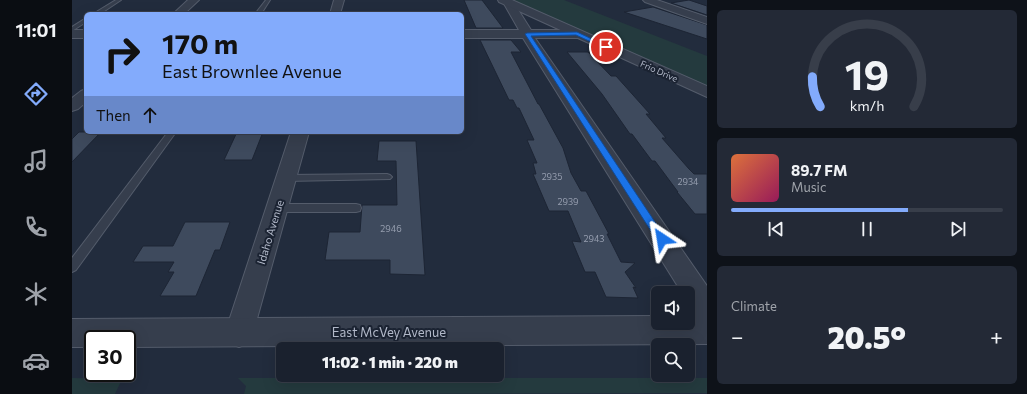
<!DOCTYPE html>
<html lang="en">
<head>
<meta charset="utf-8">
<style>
  body { margin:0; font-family:Commissioner,sans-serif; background:#232936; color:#f1f3f6; height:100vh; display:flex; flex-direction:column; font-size:15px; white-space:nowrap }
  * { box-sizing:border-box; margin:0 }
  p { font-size:13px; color:#9fa3aa }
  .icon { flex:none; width:22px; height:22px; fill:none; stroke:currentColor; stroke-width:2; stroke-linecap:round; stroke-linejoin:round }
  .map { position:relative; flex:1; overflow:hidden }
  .side { display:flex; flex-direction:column; gap:10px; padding:10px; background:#0e1219; width:320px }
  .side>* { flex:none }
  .banner { position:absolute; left:12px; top:12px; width:380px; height:122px; border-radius:6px; box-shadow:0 4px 16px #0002,0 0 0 1px #383e4a; background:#83abfc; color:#111; overflow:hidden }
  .fabs { position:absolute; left:579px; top:286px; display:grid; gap:8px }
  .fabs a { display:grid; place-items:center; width:44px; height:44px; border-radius:6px; background:#1a212e; box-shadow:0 4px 16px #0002,0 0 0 1px #383e4a; font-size:20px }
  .speed { position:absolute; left:12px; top:330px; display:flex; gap:8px; font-size:20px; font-weight:700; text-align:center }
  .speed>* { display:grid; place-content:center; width:52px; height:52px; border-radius:50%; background:#1a212e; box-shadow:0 4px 16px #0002,0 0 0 1px #383e4a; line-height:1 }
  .speed .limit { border:2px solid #111; border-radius:6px; background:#fff; color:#111 }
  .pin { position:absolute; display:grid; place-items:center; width:34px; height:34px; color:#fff; margin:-17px; border:2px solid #fff; border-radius:50%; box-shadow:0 1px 4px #0007 }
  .me { position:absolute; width:44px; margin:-22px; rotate:327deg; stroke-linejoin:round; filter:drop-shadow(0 0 3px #0008) }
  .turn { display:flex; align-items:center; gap:14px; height:84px; padding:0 12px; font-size:18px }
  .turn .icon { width:52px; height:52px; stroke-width:2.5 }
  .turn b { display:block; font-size:28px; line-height:34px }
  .then { display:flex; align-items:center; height:38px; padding:0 12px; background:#0003; gap:8px; font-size:15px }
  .big { font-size:30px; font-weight:800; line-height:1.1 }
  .side .widget { flex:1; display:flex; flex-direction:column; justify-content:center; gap:6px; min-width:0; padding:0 14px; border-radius:6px; background:#232936 }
  .side .dial { align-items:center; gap:0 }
  .dial svg { height:104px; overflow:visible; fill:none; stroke:#383e4a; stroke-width:7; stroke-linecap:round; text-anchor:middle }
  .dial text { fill:#f1f3f6; stroke:none }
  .song { display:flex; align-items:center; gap:12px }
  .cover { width:48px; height:48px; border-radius:6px; background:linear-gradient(135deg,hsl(20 70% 55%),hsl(330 70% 35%)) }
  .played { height:4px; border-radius:2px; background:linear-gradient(90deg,#83abfc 65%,#383e4a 65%) }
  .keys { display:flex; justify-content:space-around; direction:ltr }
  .heat { display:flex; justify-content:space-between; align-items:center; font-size:22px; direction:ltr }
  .trip { position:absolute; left:204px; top:342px; width:228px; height:40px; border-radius:6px; background:#1a212e; box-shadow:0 4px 16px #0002,0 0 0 1px #383e4a; font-weight:800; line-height:40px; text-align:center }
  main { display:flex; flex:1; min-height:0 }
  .tabs { display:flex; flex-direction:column; width:72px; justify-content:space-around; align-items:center; background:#0a0d12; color:#9fa3aa }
  .tabs .icon { width:28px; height:28px }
  .tabs .on { color:#83abfc }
  .tabs b { font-size:18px; color:#f1f3f6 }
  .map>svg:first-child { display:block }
  .green { fill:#243a3e }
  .building { fill:#3e4a5d; stroke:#1d2534 }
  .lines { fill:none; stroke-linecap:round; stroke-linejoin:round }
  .service-casing { stroke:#545c6b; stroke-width:2 }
  .minor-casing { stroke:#545c6b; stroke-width:2 }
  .tertiary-casing { stroke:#545c6b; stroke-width:2 }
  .service { fill:#363e4d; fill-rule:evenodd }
  .minor { fill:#363e4d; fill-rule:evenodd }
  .tertiary { fill:#363e4d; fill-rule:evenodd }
  .route { fill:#1a73e8; stroke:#114b97 }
  .labels { text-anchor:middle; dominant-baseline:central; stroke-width:4; stroke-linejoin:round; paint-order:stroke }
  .far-street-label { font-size:9px; fill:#b2b9c9; stroke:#1b2332 }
  .number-label { font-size:9px; fill:#959dae }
  .street-label { font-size:11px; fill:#b2b9c9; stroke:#1b2332 }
  .near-street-label { font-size:13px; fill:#b2b9c9; stroke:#1b2332 }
</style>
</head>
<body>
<main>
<nav class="tabs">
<b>11:01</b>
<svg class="icon on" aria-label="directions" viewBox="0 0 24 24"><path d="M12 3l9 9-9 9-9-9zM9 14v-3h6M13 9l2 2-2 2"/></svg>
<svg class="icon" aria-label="music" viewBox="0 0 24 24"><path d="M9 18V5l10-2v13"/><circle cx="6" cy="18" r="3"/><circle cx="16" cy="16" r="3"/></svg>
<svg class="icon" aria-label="phone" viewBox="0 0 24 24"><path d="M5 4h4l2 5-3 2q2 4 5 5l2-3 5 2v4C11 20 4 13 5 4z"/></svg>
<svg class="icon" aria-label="climate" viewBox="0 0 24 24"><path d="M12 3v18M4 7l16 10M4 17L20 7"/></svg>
<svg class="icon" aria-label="car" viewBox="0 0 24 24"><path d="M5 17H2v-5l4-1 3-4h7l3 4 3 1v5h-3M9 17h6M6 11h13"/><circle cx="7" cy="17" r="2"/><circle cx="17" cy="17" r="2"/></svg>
</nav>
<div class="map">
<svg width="635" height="394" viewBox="0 0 635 394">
  <rect width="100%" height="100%" fill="#222c3d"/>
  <!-- green -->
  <path class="green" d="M435,0h57l143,56v32z
    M0,378l50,1 -7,15h-43z
    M166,378h469v15l-463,1 2,-8z"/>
  <!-- building -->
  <path class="building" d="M392,0h18l21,28h-27z
    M617,0l18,6v9l-36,-12z
    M581,7l54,18v14l-83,-27z
    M408,40h31l10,12h-10l27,52h1l24,44 8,25 10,18h5l23,43h-2l14,28 14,1 -10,9 11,16 -3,-1 5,11 -32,-1 -11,-25h-10l-13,-31 9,1 -13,-31h-19l-16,-37h3l-3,-11h4l-10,-23h7l-15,-32h-2l-4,-8h-4z
    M495,52h21l23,24h5l34,38h-4l20,24h-4l27,31 5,5h13v40h-12l-18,-22h1l-23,-31h-3l-20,-27h-2l-28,-40z
    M7,132h22l-29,30v-23z
    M165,132h26l-11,28h-28z
    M307,141h37l9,134 -35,-1v-14h-65l4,-28h31l2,-27h35l-1,-44h-19z
    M113,222h45l-10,28h-5l-19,46h-36l14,-24h-6l6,-10h-41l10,-16h30z"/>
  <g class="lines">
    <!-- service casing -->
    <g class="service-casing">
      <path id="service" d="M44,0h5l-21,14h-7z
        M194,0h4l-9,14h-6z
        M14,18v4l-14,9v-4z
        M96,132h8l-100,138 -4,2v-14z
        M315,174l3,1 2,2 -2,2 -104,2 -5,-3 5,-3z
        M205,204h79l4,1 1,3 -1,3 -4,1h-79l-4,-1 -1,-3 1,-3z"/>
    </g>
    <!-- minor casing -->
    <g class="minor-casing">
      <path id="minor" d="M116,0h11l-15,14h-11z
        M262,0h10l-4,14h-10z
        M432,0h8l19,30h46l4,2 2,2 -2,2 -4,2h-42l172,248v35l-10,-3 -9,-15v-10h-6l-159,-255h-61v-8h57l-16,-28z
        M571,0h14l50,17v7l-62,-22z
        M0,30h14v8h-14z
        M14,89v13l-8,7 -6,2v-13l9,-7z
        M219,132h18l-56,201 -4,10 -10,4 -10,-4 -4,-10z"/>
    </g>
    <!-- tertiary casing -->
    <g class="tertiary-casing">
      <path id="tertiary" d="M426,0h14l195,86v11l-208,-95z
        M586,316v7h30v-7h19v28l-580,3v-8h-34v8h-21v-28z"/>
    </g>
    <!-- service -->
    <use href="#service" class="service"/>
    <!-- minor -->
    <use href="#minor" class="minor"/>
    <!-- tertiary -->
    <use href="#tertiary" class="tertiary"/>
  </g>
  <!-- route -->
  <path class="route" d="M505,32l32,15 -5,1 -28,-13 -45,1 134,201 2,2 -2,3h-7l-133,-208 2,-1z"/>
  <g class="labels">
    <!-- far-street labels -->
    <g class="far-street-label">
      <text transform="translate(587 71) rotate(24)">Frio Drive</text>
    </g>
    <!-- number labels -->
    <g class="number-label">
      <text x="480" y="176">2935</text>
      <text x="616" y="181">2934</text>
      <text x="496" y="201">2939</text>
      <text x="319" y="228">2946</text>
      <text x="522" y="238">2943</text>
    </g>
    <!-- street labels -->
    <g class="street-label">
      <text transform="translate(198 232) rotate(-73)">Idaho Avenue</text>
    </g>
    <!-- near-street labels -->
    <g class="near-street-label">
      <text x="317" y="332">East McVey Avenue</text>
    </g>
  </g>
</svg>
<div class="fabs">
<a><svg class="icon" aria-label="sound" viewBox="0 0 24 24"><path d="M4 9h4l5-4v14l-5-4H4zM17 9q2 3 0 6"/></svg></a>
<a><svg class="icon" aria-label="search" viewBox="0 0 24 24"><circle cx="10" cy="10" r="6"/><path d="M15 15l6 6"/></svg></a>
</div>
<div class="speed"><div class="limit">30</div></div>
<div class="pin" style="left:534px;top:47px;background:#d93025"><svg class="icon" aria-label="arrive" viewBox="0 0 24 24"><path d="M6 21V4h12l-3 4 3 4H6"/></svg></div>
<svg class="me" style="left:590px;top:239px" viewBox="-20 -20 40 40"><path d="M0-17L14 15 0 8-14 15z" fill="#1a73e8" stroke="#fff" stroke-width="4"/></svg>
<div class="trip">11:02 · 1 min · 220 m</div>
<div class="banner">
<div class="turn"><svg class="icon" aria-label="right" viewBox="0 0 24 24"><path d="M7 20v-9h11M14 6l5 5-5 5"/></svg><div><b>170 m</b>East Brownlee Avenue</div></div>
<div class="then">Then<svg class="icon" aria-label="ahead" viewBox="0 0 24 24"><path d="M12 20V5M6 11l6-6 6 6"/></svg></div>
</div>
</div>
<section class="side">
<div class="widget dial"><svg viewBox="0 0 100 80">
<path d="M14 69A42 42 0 1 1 86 69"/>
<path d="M14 69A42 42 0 0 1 8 46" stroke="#83abfc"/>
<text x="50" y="56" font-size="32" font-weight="700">19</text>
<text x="50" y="72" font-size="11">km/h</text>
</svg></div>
<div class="widget">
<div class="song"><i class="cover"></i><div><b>89.7 FM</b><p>Music</p></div></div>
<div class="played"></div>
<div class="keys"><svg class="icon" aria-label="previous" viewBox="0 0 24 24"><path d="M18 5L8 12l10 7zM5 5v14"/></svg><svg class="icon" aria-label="pause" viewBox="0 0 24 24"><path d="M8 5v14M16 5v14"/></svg><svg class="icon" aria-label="next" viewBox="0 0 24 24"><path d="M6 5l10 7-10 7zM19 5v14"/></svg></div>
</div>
<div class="widget"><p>Climate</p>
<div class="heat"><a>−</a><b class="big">20.5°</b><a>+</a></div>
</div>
</section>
</main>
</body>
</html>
